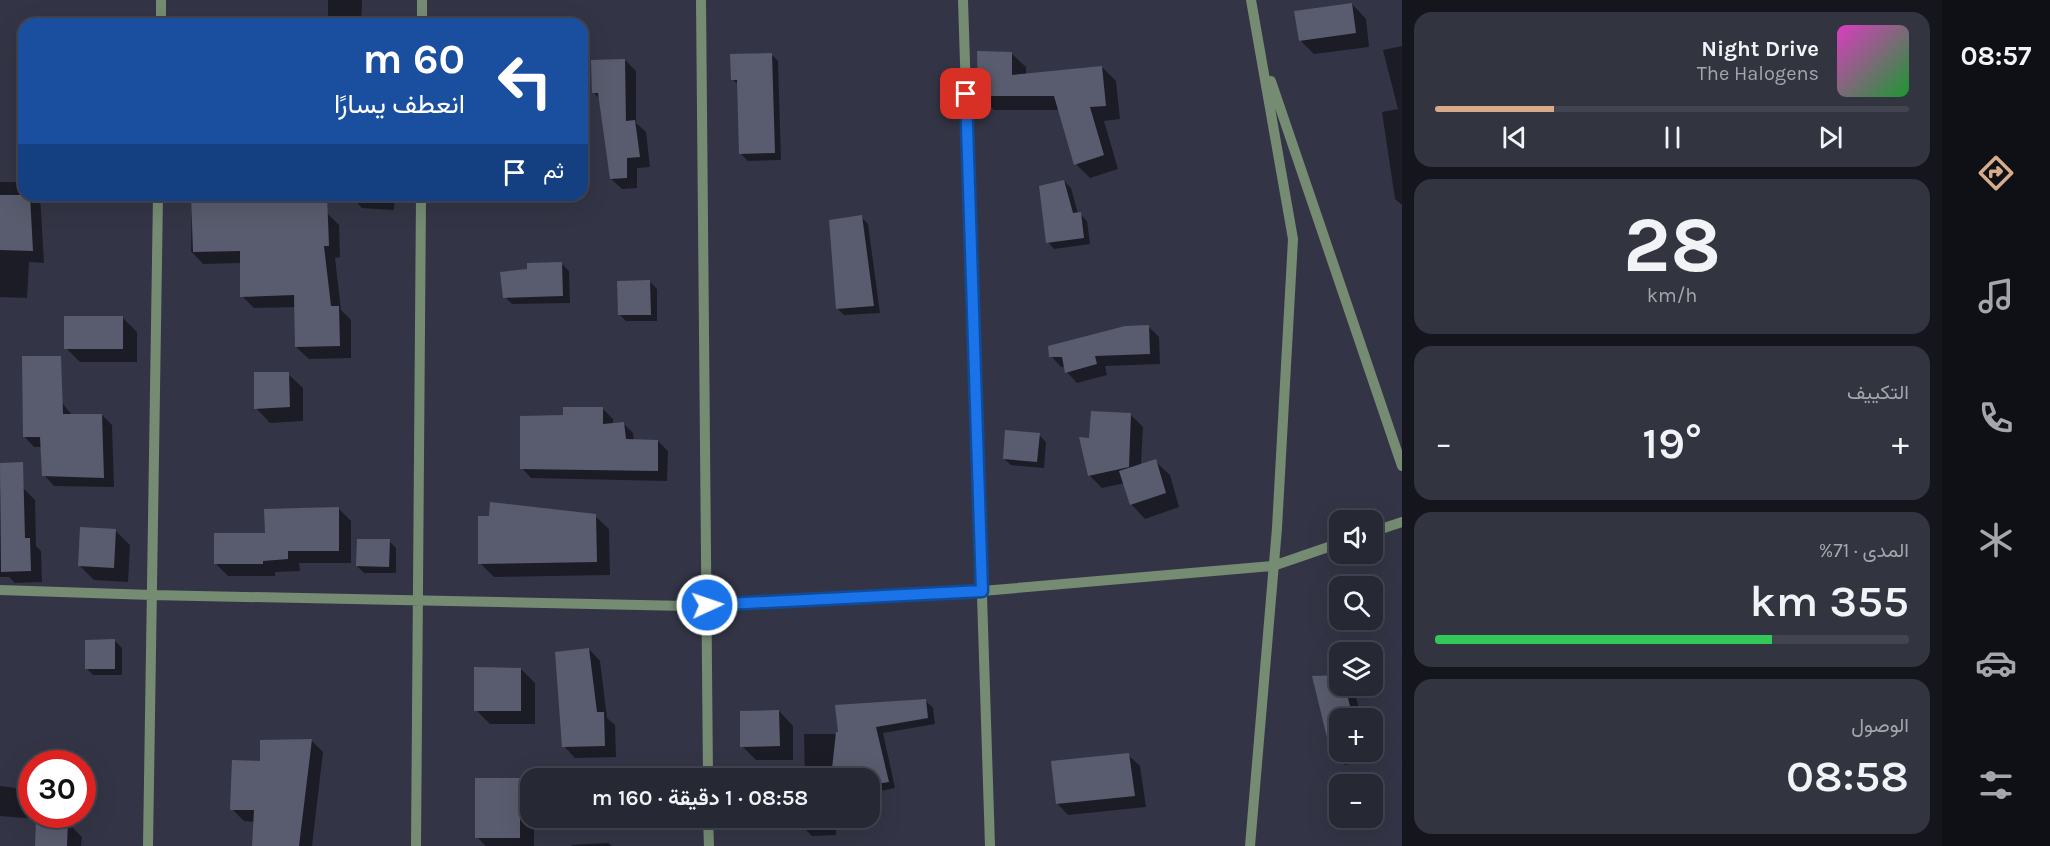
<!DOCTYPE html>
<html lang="ar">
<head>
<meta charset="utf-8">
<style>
  body { margin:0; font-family:Karla,Vazirmatn,sans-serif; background:#323440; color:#f1f3f6; direction:rtl; height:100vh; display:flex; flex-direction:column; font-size:22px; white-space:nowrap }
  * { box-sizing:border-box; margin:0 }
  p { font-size:20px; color:#a4a6ac }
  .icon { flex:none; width:33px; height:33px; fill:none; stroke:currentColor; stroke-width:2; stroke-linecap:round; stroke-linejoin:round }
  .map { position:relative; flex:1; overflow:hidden; direction:ltr }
  .side { display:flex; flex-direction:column; gap:12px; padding:12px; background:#15161d; width:540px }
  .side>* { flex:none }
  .top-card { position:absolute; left:18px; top:18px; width:570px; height:183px; border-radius:18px; box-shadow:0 6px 24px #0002,0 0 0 2px #42444f; direction:rtl; background:#1a4fa0; color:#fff; overflow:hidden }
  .buttons { position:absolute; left:1329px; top:510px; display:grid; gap:12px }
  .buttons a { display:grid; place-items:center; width:54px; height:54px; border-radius:12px; background:#262834; box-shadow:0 6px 24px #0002,0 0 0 2px #42444f; font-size:30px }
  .speed { position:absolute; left:18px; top:750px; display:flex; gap:12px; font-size:30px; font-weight:700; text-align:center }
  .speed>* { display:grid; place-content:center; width:78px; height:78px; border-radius:50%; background:#262834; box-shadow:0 6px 24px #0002,0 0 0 2px #42444f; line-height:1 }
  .speed .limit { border:9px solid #d22; background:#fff; color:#111 }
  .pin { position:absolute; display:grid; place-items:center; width:51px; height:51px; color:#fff; margin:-26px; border-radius:12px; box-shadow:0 3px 9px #0006 }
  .me { position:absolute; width:66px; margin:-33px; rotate:87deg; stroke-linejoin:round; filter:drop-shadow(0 0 4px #0008) }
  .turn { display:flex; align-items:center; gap:21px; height:126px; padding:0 24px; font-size:27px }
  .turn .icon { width:78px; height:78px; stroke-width:2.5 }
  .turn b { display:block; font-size:42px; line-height:51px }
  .then { display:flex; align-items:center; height:57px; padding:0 24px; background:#0003; gap:12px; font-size:22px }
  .big { font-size:45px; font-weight:600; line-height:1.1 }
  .side .card { flex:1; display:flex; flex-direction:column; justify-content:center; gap:9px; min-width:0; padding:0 21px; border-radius:18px; background:#323440 }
  .side .dial { align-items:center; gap:0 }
  .dial b { font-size:78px; line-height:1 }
  .song { display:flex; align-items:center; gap:18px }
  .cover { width:72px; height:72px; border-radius:9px; background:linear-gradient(135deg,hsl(310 70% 55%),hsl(130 70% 35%)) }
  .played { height:6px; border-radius:3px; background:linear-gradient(90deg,#d6ab8b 25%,#42444f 25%) }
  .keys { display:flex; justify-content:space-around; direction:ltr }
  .heat { display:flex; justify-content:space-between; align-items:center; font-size:33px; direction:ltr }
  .charge { height:9px; border-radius:4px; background:linear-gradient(90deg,#34c759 71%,#42444f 0) }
  .trip { position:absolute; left:520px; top:768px; width:360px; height:60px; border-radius:18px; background:#262834; box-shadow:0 6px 24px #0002,0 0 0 2px #42444f; font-weight:600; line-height:60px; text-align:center; direction:rtl }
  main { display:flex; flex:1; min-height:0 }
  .menu { display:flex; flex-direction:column; width:108px; justify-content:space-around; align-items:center; background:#0f1015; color:#a4a6ac }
  .menu .icon { width:42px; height:42px }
  .menu .on { color:#d6ab8b }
  .menu b { font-size:27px; color:#f1f3f6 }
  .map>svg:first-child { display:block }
  .shadow { fill:#0007 }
  .building { fill:#595c6e }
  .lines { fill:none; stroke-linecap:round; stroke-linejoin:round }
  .minor { stroke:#758c73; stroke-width:10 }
  .route-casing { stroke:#114b97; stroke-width:15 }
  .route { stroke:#1a73e8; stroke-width:10 }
</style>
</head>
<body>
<main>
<nav class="menu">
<b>08:57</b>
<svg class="icon on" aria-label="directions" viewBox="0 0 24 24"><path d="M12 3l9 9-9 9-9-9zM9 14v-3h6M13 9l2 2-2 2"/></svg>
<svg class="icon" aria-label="music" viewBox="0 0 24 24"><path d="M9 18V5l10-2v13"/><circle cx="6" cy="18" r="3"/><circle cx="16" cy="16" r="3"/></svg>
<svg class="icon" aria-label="phone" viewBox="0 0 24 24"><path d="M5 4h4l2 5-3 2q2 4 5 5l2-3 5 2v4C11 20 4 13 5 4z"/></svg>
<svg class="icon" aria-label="climate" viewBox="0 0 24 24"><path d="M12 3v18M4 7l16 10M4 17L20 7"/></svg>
<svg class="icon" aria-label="car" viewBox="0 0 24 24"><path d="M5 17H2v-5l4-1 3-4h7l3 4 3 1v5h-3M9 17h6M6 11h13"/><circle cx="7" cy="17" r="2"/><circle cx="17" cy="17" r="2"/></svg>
<svg class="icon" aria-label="filters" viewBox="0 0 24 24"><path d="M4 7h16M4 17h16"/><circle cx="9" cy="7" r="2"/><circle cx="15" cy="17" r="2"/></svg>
</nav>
<section class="side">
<div class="card">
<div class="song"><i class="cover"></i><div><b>Night Drive</b><p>The Halogens</p></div></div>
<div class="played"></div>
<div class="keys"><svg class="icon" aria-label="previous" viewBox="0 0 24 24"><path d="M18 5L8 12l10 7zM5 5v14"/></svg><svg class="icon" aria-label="pause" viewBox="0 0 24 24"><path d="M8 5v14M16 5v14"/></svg><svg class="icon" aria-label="next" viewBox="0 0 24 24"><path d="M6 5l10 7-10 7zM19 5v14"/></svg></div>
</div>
<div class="card dial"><b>28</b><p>km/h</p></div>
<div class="card"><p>التكييف</p>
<div class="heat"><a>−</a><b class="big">19°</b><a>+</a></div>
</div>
<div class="card"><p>المدى · 71%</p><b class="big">355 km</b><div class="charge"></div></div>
<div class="card"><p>الوصول</p><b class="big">08:58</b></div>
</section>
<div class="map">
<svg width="1402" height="846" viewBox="0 0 1402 846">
  <rect width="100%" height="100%" fill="#333546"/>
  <!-- shadow -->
  <path class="shadow" d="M328,0h34l-1,24h-29l-4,-4z
    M1352,4l14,15 3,28 -55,7 -14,-14z
    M110,18l6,6h-55z
    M1402,46v159l-7,-6 -13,-87 16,-3 -15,-59z
    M1011,53l15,14v9l76,-9 14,14 4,38 -16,2 14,48 -28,9 -14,-14 -16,-54h-66l-14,-14z
    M771,54l7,7 3,99 -33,1 -7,-7 -2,-69 -6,-5z
    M625,60l11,11v52l10,9 4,35 -13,1v20l-15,1 -11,-10 -10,-79 -8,-8z
    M1064,181l7,7 7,26h2l7,7 3,23 -36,5 -6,-7z
    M0,182h24v13h16l4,68 -15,-1 -2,36 -27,-1z
    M192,195h48l87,18 12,12 1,32 -5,1 6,52 10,10v38l-42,1 -13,-12v-40l-42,1 -12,-12 -1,-33 -38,1 -12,-13z
    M350,195h45l-1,15 -32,-2z
    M861,217l7,7 12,89 -36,2 -7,-7z
    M562,264l7,7 1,32 -58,1 -7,-7z
    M650,282l7,7v32h-31l-7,-7z
    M123,318l14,14v30h-57l-14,-14z
    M1148,326l11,11 1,27 -55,2 2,9 -30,8 -10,-11 -1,-5h-5l-10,-11z
    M288,374l15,14v33l-33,2 -14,-15z
    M62,403l10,12h30l10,10 2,62 -60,-1 -10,-11 -2,-28h-8l-10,-11z
    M603,409l10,10v6l10,-2 10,10 1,8h24l10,10 -1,30 -136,-3 -9,-10 43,-51z
    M1131,415l12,12 -2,38 14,-4 15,14 9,32 -34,12 -14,-15 -6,-21 -23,5 -13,-13 2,-35z
    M1039,435l7,7 -2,26 -33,-3 -7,-6z
    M23,488l12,12 1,46 5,5 1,31 -27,1 -6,-6h-9v-88z
    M338,508l13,13v42h-52l1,8 -25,1v4h-47l-12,-12 51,-30z
    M595,516l14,13 1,46 -116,2 -14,-14z
    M116,531l14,14 -2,37 -34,-2 -14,-14z
    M389,541l7,7v25h-32l-7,-7z
    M115,641l7,7v27h-29l-7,-7z
    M589,649l11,12 7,57 8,7 1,32 -41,1 -11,-12z
    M521,669l14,14v41h-45l-14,-14z
    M1340,686h11l3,2 7,30h-21v34h30l2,7 -27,6 -12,-12z
    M926,701l7,7 2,16 -52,9 12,55 -25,5v-15h-65l-1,-44h35z
    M779,711l14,15v34h-37l-14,-14z
    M311,740l12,12 -11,94h-58l1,-24 -11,-1 -12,-12 30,-47z
    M1128,755l12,11 6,41 -78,8 -11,-12z
    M520,780l11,11v27h3v28h-48l-9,-9z
    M0,786l32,4v24h46l-1,9 -10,-1 15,15 -1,9h-44l1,-27 -38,-3z
    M805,818h31v17l-24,1 -7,-7z
    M608,843l4,3h-40l-1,-1z"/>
  <!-- building -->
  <path class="building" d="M1352,3l4,30 -57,8 -5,-30z
    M977,51l35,1v23l90,-9 4,40 -16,1 14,48 -30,10 -20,-69h-76z
    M772,53l3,100 -36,1 -2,-74h-6l-1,-26z
    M625,59l1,62 9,-1 5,37 -13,1v20l-17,1 -12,-86h-6l-1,-33z
    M1064,180l9,33 8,-1 3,26 -38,5 -7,-57z
    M0,195h30l3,56 -33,-1z
    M191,195h136l2,51h-5l7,60h8l1,40 -45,1 -1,-52 -54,2v-46l-47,1z
    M862,215l12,91 -38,3 -7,-89z
    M562,262l1,34 -60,2 -3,-26 27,-3v-6z
    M650,280l1,35h-33l-1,-34z
    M64,316h59v33h-59z
    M1149,325l1,29 -55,2 2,8 -32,9 -3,-16h-13l-1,-11 77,-20z
    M22,356h39l2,58h39l2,64 -62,-2 -2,-39h-17z
    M254,372h35l1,35 -36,2z
    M563,407h40v17l21,-2 2,17 32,1v31l-138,-2v-53l43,-1z
    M1091,411l40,2 -2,54 -41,9 -9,-39 10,1z
    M1005,430l35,3 -3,29 -34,-3z
    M1156,459l10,34 -36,12 -11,-34z
    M23,462l2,76h5l1,33 -30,1 -1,-109z
    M490,502l106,12 1,48 -119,2v-48h11z
    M339,507v44h-51v8l-25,2v3h-49v-31h51l-1,-24z
    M80,527l36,2 -2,39 -36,-2z
    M357,539h33l-1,28 -33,-1z
    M115,639v30h-30v-29z
    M589,648l8,64h7l1,34 -43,1 -7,-95z
    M474,667l47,1v43h-47z
    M1340,675v11h5l8,32h-13v34h2l-11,2 -19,-78z
    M926,699l2,19 -52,9 13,55 -19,3v-7h-39l5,-46h2l-3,-27z
    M779,710l1,36 -40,1v-36z
    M312,739l-13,107h-47l2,-36h-24l2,-50 28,1v-21z
    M1129,753l6,43 -79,8 -5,-43z
    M475,778h45v60h-45z
    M36,820l32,1 -1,25h-32z"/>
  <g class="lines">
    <!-- minor -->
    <path class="minor" d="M701,0l7,778
      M963,0l27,846
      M161,24v-24
      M422,24v-24
      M1271,81l131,385
      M1372,532l30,-10
      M0,590l152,5 535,11 295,-15 291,-25 67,-23
      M708,818l1,28
      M148,846l10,-651
      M416,846l5,-651
      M1250,846l27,-318 16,-289 -42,-239"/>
  </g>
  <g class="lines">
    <!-- route casing -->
    <g class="route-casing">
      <path id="route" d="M707,605l275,-14 -16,-497"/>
    </g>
    <!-- route -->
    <use href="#route" class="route"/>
  </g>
</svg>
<div class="buttons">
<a><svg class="icon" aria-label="sound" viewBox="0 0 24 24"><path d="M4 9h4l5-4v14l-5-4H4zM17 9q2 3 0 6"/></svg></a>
<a><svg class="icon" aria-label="search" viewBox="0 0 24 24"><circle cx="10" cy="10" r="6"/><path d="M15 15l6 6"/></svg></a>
<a><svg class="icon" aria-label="layers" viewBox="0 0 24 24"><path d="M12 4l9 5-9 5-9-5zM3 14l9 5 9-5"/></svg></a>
<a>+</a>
<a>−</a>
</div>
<div class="speed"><div class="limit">30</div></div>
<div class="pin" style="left:966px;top:94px;background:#d93025"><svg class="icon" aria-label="arrive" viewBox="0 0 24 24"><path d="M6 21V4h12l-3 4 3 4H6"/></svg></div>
<svg class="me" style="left:707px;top:605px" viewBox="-20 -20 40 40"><circle r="17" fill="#1a73e8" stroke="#fff" stroke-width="3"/><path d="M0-11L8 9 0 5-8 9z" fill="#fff"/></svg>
<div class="trip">08:58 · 1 دقيقة · 160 m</div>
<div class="top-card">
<div class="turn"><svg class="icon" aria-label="left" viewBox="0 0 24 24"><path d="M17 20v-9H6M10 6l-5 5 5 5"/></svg><div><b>60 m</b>انعطف يسارًا</div></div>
<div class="then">ثم<svg class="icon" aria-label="arrive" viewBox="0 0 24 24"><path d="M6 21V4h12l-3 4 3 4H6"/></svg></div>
</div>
</div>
</main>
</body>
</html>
